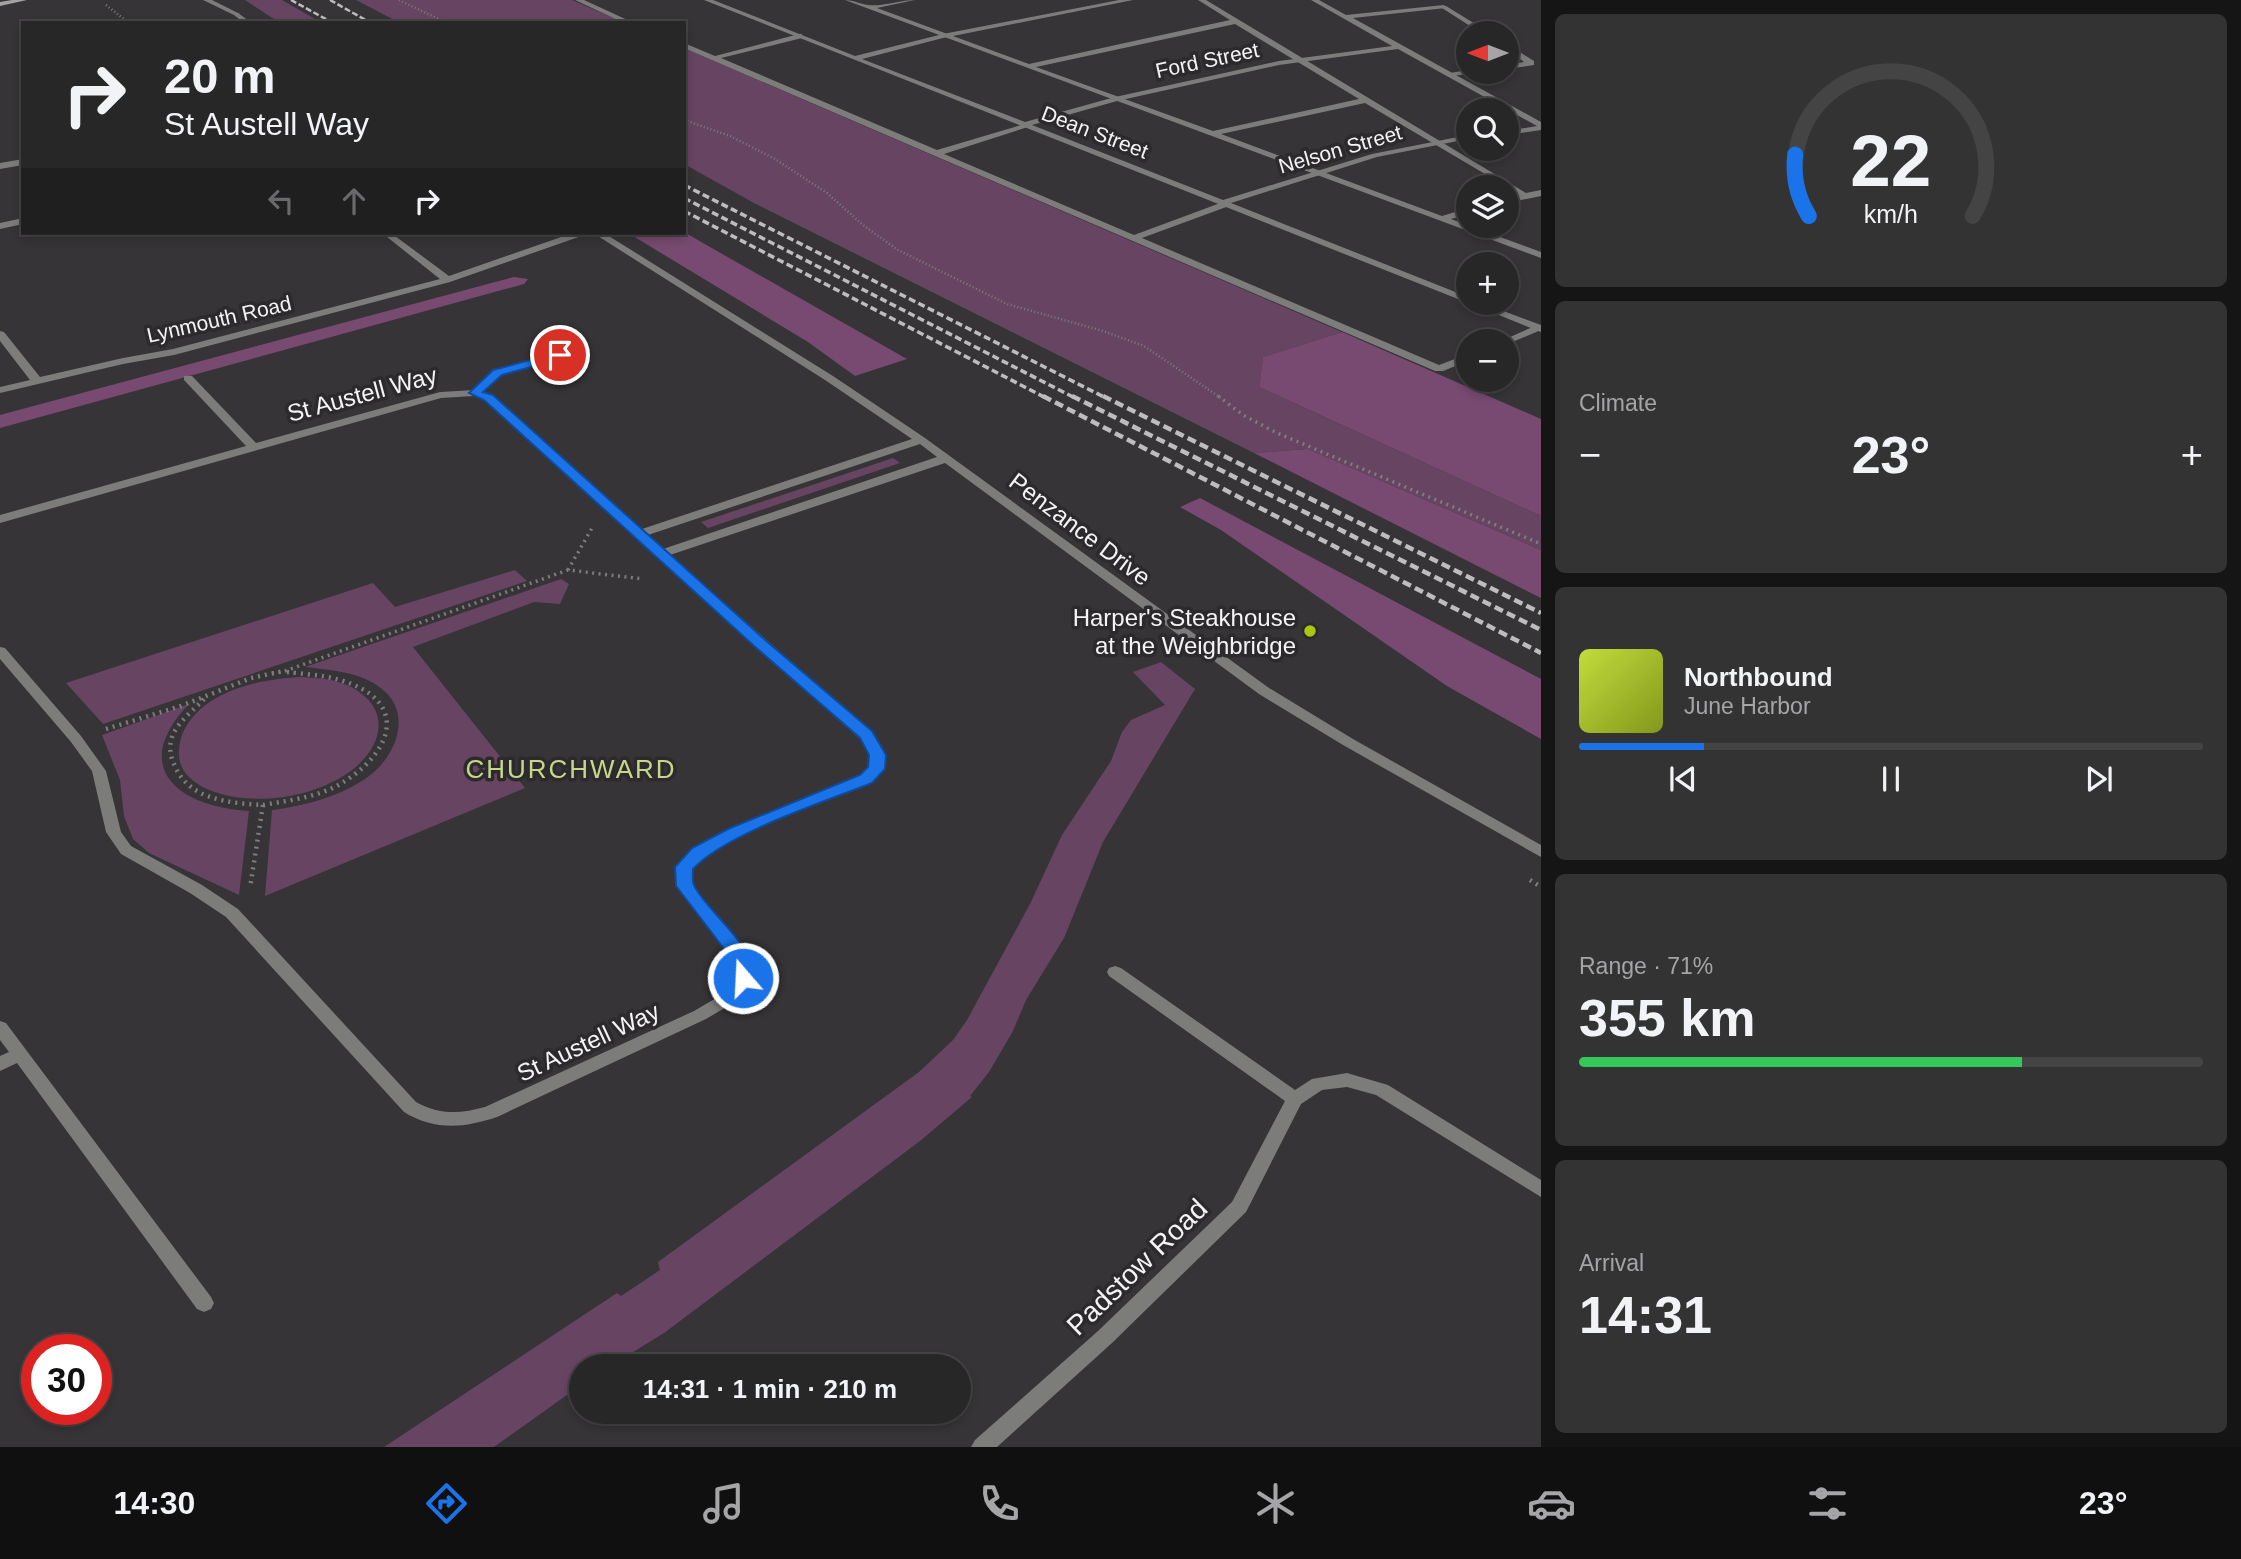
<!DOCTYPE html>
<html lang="en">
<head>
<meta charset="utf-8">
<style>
  body { margin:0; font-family:Arial,sans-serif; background:#343334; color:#f1f3f6; height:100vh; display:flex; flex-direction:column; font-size:26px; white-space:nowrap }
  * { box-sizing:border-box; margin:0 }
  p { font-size:23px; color:#a5a5a8 }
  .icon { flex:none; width:38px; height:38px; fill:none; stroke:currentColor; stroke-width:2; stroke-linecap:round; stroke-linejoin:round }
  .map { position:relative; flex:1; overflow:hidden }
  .side { display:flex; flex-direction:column; gap:14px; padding:14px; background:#161516; width:700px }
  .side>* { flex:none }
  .guide { position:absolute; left:21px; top:21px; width:665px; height:214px; border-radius:0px; box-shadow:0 4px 10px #0003,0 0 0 2px #444445; background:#282728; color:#f1f3f6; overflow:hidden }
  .needle { width:46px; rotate:270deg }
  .controls { position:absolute; left:1456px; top:21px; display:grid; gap:14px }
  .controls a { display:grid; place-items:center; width:63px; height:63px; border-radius:50%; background:#282728; box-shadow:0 4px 10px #0003,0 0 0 2px #444445; font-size:35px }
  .speed { position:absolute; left:21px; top:1334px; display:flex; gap:14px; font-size:35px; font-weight:700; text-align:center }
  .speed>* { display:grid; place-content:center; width:91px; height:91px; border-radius:50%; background:#282728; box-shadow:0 4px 10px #0003,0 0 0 2px #444445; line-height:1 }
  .speed .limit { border:10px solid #d22; background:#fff; color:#111 }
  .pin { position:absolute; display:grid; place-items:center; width:60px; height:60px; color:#fff; margin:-30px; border:4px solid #fff; border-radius:50%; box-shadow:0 2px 7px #0007 }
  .me { position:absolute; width:77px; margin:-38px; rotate:341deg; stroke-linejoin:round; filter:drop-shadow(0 0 5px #0008) }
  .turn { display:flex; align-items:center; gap:24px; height:147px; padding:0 28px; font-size:32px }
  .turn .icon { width:91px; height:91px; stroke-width:2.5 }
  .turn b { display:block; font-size:49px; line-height:60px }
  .lanes { display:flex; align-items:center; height:66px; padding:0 28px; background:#0003; justify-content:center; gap:35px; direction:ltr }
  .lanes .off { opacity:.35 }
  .big { font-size:52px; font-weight:700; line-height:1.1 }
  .side .widget { flex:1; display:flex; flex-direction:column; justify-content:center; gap:10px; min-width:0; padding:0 24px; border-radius:10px; background:#343334 }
  .side .dial { align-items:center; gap:0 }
  .dial svg { height:182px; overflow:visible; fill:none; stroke:#444445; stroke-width:7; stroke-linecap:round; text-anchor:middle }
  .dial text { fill:#f1f3f6; stroke:none }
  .song { display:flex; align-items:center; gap:21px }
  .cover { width:84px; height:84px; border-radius:10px; background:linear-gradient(135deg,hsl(70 70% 55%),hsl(70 70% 35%)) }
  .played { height:7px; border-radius:4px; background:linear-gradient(90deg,#1a73e8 20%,#444445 20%) }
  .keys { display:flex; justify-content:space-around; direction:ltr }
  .heat { display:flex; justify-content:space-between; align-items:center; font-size:38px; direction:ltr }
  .charge { height:10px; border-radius:5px; background:linear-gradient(90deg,#34c759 71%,#444445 0) }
  .trip { position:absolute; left:569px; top:1354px; width:402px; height:70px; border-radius:35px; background:#282728; box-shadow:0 4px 10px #0003,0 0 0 2px #444445; font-weight:700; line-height:70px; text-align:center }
  .tab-bar { display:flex; height:112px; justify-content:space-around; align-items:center; background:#101010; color:#a5a5a8 }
  .tab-bar .icon { width:49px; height:49px }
  .tab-bar .selected { color:#1a73e8 }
  .tab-bar b { font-size:32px; color:#f1f3f6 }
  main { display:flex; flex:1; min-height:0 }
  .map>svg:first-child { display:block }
  .green { fill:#674462 }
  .forest { fill:#784a71 }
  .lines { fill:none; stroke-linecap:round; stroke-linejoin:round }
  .path-far2 { stroke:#7e7d7e; stroke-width:2.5; stroke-dasharray:1 2.5; stroke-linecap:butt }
  .path-far1 { stroke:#7e7d7e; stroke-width:3.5; stroke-dasharray:2 4.5; stroke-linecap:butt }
  .path { stroke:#7e7d7e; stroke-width:4.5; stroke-dasharray:2 5; stroke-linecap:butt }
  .lane { fill:#7c7c7b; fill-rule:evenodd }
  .street { fill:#7c7c7b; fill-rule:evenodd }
  .secondary { fill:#a3a4a2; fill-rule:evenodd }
  .rail-far2 { stroke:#bebcbe; stroke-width:2.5; stroke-dasharray:6 2.5; stroke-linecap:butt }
  .rail-far1 { stroke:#bebcbe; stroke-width:3.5; stroke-dasharray:7 3.5; stroke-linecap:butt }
  .rail { stroke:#bebcbe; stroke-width:4.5; stroke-dasharray:9 4.5; stroke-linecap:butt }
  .route { fill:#1a73e8; stroke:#114b97; stroke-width:2 }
  .poi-dot { fill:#acc612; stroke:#2c2a2c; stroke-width:2.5 }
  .labels { text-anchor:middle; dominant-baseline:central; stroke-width:7; stroke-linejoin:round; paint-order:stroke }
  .far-street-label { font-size:21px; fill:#f5f4f5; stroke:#2c2a2c }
  .street-label { font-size:24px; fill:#f5f4f5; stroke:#2c2a2c }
  .poi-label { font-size:24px; fill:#f5f4f5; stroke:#2c2a2c; text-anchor:end }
  .neighbourhood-label { font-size:26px; letter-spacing:2px; fill:#c6d78b; stroke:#2c2a2c }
  .near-street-label { font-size:28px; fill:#f5f4f5; stroke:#2c2a2c }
</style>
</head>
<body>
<main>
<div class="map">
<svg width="1541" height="1447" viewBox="0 0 1541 1447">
  <rect width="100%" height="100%" fill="#363436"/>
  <!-- green -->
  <path class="green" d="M245,0h37l40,23h-42z
    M356,0h216l53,23h-225z
    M684,48l658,284 -79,25 -4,30 282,129v34l-233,-101 -54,4 -500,-250 -70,-39z
    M893,458l7,5 -192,65 -7,-6z
    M515,570l12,11 -424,143 -37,-41 307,-100 22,24z
    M561,579l8,5 -9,20 -26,-2 -121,45 112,141 -260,108 7,-86c33,-4 70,-14 97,-34 27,-20 44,-62 13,-87 -20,-17 -52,-19 -77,-22z
    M1161,662l34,27 -92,153 -39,96 -38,62 -13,31 -24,41 -19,24 2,1 -52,44 -256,192 -55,34h-28v18l-87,62h-110l233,-154 4,3 39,-26 -2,-8 261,-190 34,-32 14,-20 63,-116 32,-69 49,-74 11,-29 9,-12 34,-15 -32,-33z
    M301,677c18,1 36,2 52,11 41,23 28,62 -5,85 -31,21 -75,30 -113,24 -18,-3 -40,-10 -51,-26 -7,-11 -6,-24 -2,-36 18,-44 77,-56 119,-58z
    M189,704c-61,64 -10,103 60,107l-10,84 -90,-42 -16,-14 -9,-23 -4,-36 -18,-45z"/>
  <!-- forest -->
  <path class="forest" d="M684,232l19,11 204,116 -52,17 -47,-34 -180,-109z
    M514,277l14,2 -4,5 -524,144v-13z
    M1342,332l199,87v97l-282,-129 4,-30z
    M1308,449l233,101v48l-287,-145z
    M1200,498l341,181v60l-94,-53 -226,-156 -41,-23z"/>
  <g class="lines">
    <!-- path-far2 -->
    <path class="path-far2" d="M399,0l48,23
      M106,5l23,18
      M684,120l46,16 45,23 52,34 36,32 35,25 109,54 96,27 41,15 77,52"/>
    <!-- path-far1 -->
    <path class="path-far1" d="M1218,396l25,19 34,18 264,111
      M568,570l24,-42
      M287,672l8,1
      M272,673l10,-1 286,-102 75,9"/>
    <!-- path -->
    <path class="path" d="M204,699c-11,12 -26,22 -32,38 -3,9 -2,18 2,27 14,36 55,39 89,41l-13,83
      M106,729l75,-23 70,-28 33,-7
      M263,805c28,-5 58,-8 82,-24 50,-32 63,-81 -5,-101 -17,-5 -36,-6 -53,-8
      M1530,880l11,7"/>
    <!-- lane -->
    <path class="lane" d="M203,0h9l28,14 -6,1z
      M575,0h9l50,23h-10z
      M845,0c9,0 14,4 23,5 12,2 33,-5 47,-5l-38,8 152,56 201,-44 -32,-20h8l320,193 15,-3v6l-34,7v-6l10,-2 -10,-8 -142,-84 -144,31 221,82 26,-8v6l-17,5 90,33v6zM1235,24l124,75 -146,32 -177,-64z
      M1442,6h4l44,27h-9l-39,-25z
      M799,34h3v4l-81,20 216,92 91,-27v4l-84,27 190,81 89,-33h6v4l-87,32 297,127 29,-11v7l-25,10h-8l-751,-323v-5l31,13z
      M1507,44l27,17v4l-27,4v-4l17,-3 -17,-13z
      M1468,70l4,2 -1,2 -23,2 -4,-2z
      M23,159v6l-23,4v-6z
      M1537,325l4,1v4l-31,13 -9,-2z
      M570,351l5,3 -1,2 -72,18 -23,21 -4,1 -5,-3 24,-23z
      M0,1021l6,2 205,274 3,6 -3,6 -7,3 -7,-3 -180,-246 -17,8v-15l9,-4 -9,-12z"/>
    <!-- street -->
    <path class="street" d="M704,0h9l142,56 88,-22 176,-34h14l-190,38 -81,21 163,63 90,-25 164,-36 113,-15 -81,-46h8l27,15 98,-10 2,3 -93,10 188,104v8l-34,5v-4l30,-5 -139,-77 -119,16 -162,36 -85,24 191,75 149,-46 96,-19v4l-91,18 -146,46 237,94v6z
      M234,13h4l14,10h-8l-10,-8z
      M23,218v6l-23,5v-6z
      M382,233h9l58,43 115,-40 12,-3h14l-140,49 -276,73 -51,9 -123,29v-6l30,-7 -30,-39v-10l4,1 36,45 83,-19 50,-9 267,-70z
      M593,233h11l229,143 92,62 344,250 84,51 188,106v12l-198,-112 -84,-51 -314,-231 -275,92 201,177c13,19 18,33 0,50 -56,27 -135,42 -179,87l1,16 55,73 3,20 -11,21 -34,20 -209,98c-33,11 -62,14 -93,-5l-178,-195 -36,-24 -69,-39 -15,-22 -14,-61 -21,-29 -71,-83v-12l5,1 76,88 25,35 15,61 10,14 71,39 36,24 178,193c23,13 44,12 69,5l209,-96 34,-20 7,-13 -3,-19 -53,-69 -3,-22 16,-17 20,-13 149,-62c11,-11 10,-21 2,-34l-378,-342 -11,-4 -33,2 -441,125v-8l246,-69 -62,-66v-4h8l64,67 184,-51 35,-2 18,6 149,133 270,-90 -87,-59zM920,444l17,13 -274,92 -15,-14z
      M1469,303h13l59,22v7z
      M1115,966l6,2 174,122 17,-11 35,-6 41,12 153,95v17l-165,-102 -29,-8 -25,3 -21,14 -55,108 -134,131 -115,104h-26l4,-7 123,-109 134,-129 53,-101 -176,-125 -2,-4 2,-4z"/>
    <!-- secondary -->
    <path class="secondary" d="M12,0h15l-27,6v-4z"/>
    <!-- rail-far2 -->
    <path class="rail-far2" d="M291,0l42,23
      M330,0l41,23"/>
    <!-- rail-far1 -->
    <path class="rail-far1" d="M684,185l422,213
      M684,198l391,200
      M684,211l362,187"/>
    <!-- rail -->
    <path class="rail" d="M1043,396l498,257
      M1072,396l469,234
      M1103,396l438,217"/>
  </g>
  <!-- route -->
  <path class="route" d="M560,352l4,1v5l-62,17 -19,17 10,3 271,244 108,92 14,24 -1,14 -13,14c-48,19 -147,51 -179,86 0,4 -1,12 1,16 10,25 72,68 56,98h-14l-8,-29 -52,-68 -1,-19 17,-19 36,-19 132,-54 8,-8 1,-12 -9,-17 -107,-93 -269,-245 -15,-7 24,-23z"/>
  <!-- markers -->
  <circle class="poi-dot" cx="1310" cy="631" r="7"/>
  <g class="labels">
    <!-- far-street labels -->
    <g class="far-street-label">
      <text transform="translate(1207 60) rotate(-12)">Ford Street</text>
      <text transform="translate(1095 132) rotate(21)">Dean Street</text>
      <text transform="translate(1340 149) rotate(-16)">Nelson Street</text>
      <text transform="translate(219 319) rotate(-13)">Lynmouth Road</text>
    </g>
    <!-- street labels -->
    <g class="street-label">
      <text transform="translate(362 394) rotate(-15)">St Austell Way</text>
      <text transform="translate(1080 529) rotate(37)">Penzance Drive</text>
      <text transform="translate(588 1042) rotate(-25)">St Austell Way</text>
    </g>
    <!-- poi labels -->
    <g class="poi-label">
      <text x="1296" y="617">Harper's Steakhouse<tspan x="1296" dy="28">at the Weighbridge</tspan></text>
    </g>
    <!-- neighbourhood labels -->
    <g class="neighbourhood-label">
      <text x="571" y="769">CHURCHWARD</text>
    </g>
    <!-- near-street labels -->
    <g class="near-street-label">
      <text transform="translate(1137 1267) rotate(-44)">Padstow Road</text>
    </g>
  </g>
</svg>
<div class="controls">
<a><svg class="needle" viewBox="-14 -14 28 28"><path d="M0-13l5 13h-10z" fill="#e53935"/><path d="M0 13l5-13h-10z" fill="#a5a5a8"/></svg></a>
<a><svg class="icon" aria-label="search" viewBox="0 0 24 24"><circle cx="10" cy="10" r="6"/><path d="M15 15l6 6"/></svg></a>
<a><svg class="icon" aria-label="layers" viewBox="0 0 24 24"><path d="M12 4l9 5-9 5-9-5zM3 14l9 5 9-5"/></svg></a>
<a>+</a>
<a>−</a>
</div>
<div class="speed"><div class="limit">30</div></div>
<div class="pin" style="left:560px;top:355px;background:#d93025"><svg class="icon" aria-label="arrive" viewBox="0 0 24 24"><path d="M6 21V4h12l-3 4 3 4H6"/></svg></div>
<svg class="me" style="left:743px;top:978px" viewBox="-20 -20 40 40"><circle r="17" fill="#1a73e8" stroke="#fff" stroke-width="3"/><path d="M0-11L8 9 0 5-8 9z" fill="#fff"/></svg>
<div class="trip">14:31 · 1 min · 210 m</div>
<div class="guide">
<div class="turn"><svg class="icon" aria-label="right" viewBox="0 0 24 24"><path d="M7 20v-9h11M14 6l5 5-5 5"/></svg><div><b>20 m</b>St Austell Way</div></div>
<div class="lanes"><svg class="icon off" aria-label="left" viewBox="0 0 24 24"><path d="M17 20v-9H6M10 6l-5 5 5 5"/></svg><svg class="icon off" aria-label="ahead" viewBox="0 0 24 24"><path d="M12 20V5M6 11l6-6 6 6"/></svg><svg class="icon" aria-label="right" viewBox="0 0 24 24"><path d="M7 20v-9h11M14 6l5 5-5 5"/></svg></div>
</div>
</div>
<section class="side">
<div class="widget dial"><svg viewBox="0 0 100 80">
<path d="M14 69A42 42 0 1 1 86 69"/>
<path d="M14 69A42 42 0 0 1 8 42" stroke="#1a73e8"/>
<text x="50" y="56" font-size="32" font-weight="700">22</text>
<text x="50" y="72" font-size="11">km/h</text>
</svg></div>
<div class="widget"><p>Climate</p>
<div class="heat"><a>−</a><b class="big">23°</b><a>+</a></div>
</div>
<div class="widget">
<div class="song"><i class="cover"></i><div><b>Northbound</b><p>June Harbor</p></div></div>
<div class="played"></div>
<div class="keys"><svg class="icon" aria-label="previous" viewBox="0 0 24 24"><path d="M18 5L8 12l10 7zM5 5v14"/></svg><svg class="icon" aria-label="pause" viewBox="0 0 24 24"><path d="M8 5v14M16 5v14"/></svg><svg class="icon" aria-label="next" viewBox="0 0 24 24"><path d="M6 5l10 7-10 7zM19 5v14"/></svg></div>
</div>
<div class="widget"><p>Range · 71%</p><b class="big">355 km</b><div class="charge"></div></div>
<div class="widget"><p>Arrival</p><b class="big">14:31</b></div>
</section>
</main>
<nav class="tab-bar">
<b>14:30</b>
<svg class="icon selected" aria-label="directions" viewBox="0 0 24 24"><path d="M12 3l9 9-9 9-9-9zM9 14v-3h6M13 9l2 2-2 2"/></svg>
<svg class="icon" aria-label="music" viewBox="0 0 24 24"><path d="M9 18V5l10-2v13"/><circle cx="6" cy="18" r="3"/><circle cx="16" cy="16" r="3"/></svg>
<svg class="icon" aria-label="phone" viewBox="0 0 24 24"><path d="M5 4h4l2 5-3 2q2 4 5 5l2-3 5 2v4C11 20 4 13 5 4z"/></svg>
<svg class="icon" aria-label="climate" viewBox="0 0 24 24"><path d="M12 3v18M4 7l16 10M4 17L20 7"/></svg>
<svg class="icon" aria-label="car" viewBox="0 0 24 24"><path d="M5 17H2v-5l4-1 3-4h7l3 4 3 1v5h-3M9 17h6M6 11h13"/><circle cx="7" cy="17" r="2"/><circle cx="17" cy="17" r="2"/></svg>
<svg class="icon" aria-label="filters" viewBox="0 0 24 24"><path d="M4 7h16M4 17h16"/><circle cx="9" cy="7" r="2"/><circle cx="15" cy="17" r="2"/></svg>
<b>23°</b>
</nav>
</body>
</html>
